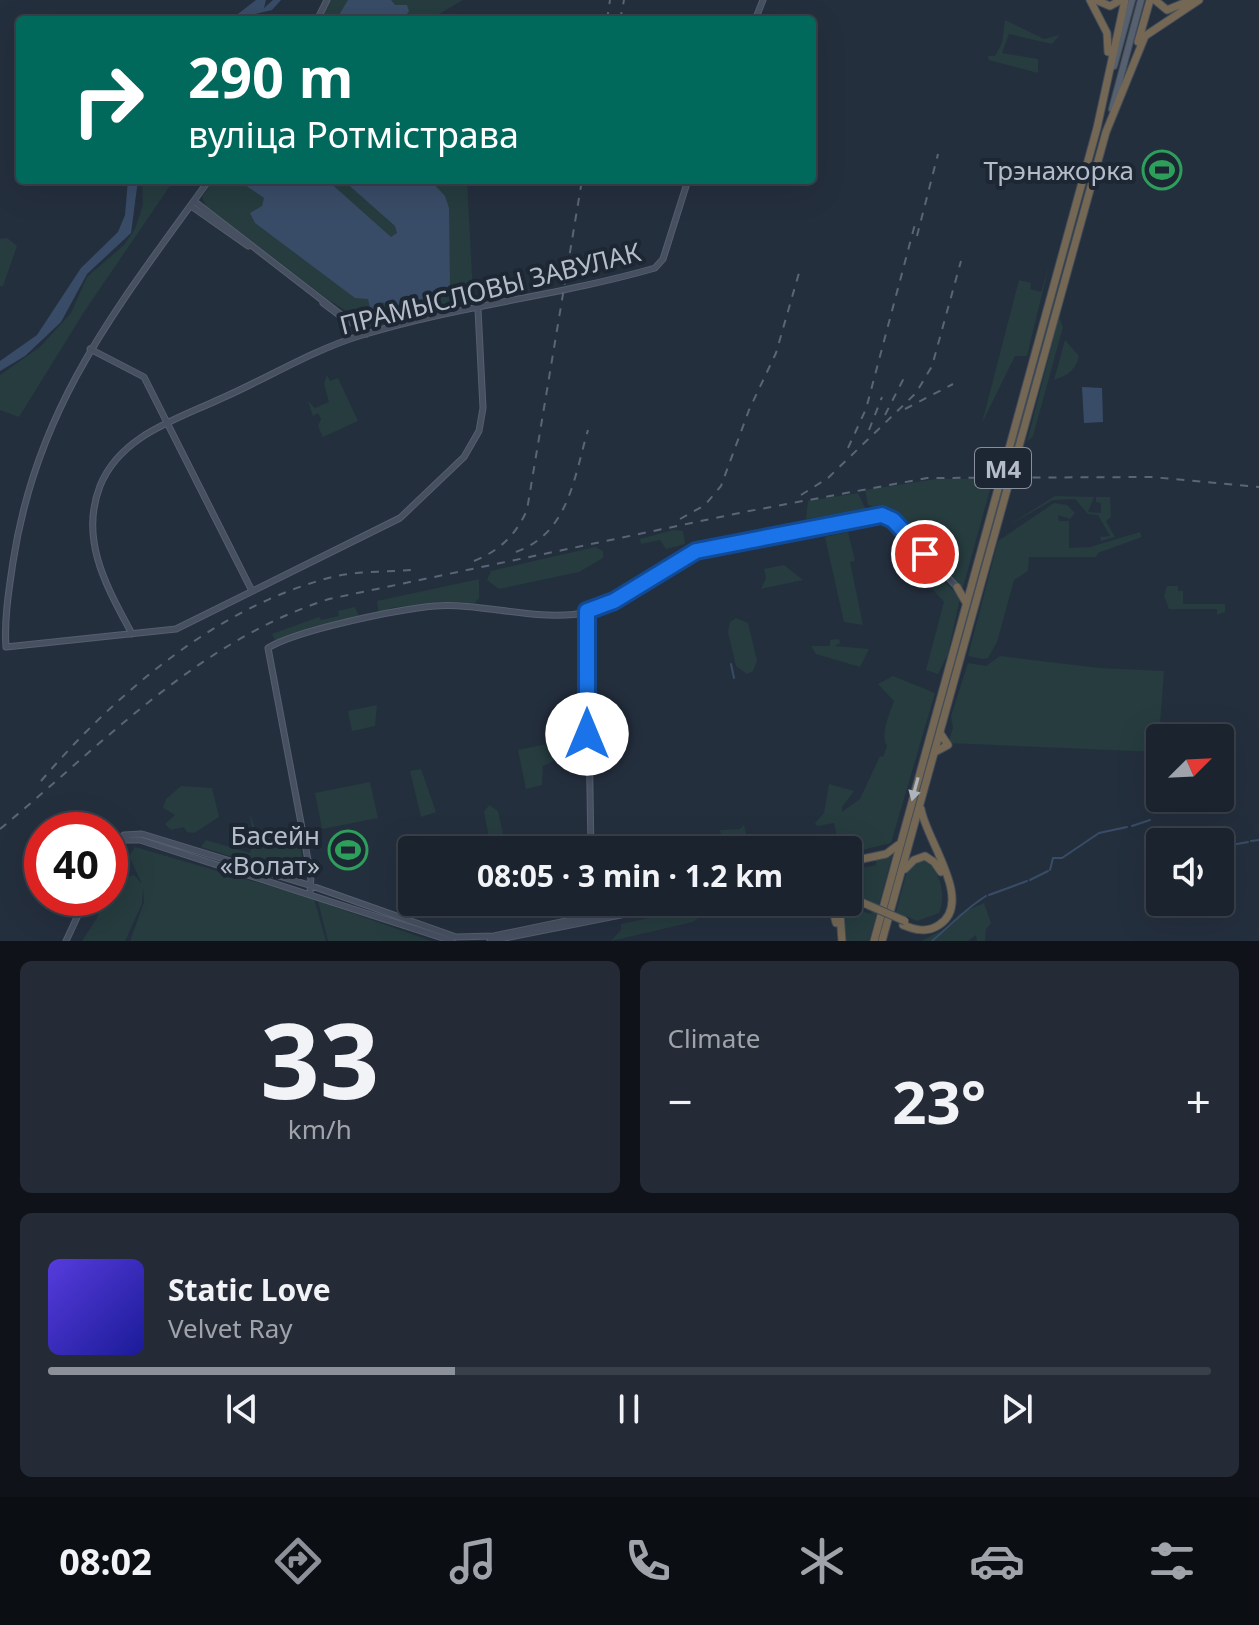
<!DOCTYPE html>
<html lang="en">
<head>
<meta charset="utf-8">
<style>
  body { margin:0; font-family:"Noto Sans",sans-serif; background:#242b36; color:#f1f3f6; height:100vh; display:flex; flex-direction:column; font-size:30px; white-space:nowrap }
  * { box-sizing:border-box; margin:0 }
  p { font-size:26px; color:#a0a4aa }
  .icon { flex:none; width:44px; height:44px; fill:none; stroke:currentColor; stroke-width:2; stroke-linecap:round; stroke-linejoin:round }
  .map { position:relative; height:941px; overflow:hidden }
  .sheet { display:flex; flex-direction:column; gap:20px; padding:20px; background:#0f1319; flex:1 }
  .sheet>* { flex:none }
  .guide { position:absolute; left:16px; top:16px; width:800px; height:168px; border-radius:8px; box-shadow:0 8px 32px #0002,0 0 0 2px #39404a; background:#00695c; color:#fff; overflow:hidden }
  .needle { width:52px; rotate:66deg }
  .tools { position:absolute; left:1146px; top:724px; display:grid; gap:16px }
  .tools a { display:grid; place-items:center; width:88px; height:88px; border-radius:8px; background:#1b232e; box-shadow:0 8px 32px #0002,0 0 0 2px #39404a; font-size:40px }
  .speed { position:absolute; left:24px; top:812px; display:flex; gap:16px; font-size:40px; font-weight:700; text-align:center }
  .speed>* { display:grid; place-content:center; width:104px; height:104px; border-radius:50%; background:#1b232e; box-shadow:0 8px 32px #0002,0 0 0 2px #39404a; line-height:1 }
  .speed .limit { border:12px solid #d22; background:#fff; color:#111 }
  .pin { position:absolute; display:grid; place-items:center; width:68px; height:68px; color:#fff; margin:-34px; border:4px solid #fff; border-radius:50%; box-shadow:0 2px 8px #0007 }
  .me { position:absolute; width:88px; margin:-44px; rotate:0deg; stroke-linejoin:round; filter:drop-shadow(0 0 6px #0008) }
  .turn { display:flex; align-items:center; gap:28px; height:168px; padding:0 40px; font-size:36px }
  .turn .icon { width:104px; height:104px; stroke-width:2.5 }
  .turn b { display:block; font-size:56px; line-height:68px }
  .big { font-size:60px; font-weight:700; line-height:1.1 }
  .sheet .card { flex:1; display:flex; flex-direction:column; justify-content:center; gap:12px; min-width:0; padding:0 28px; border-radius:12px; background:#242b36 }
  .sheet .dial { align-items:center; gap:0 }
  .dial b { font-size:104px; line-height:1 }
  .song { display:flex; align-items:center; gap:24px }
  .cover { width:96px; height:96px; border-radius:12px; background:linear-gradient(135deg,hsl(250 70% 55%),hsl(240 70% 35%)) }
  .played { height:8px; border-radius:4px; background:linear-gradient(90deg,#8c9099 35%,#39404a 35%) }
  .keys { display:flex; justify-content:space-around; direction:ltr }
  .heat { display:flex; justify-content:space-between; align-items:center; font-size:44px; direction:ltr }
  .sheet .tiles { flex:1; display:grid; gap:20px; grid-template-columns:1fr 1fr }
  .card:last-child { grid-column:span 2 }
  .trip { position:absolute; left:398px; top:836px; width:464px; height:80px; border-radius:8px; background:#1b232e; box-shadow:0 8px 32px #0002,0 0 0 2px #39404a; font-weight:700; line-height:80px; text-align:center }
  .dock { display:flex; height:128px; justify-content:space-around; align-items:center; background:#0b0e12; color:#a0a4aa }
  .dock .icon { width:56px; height:56px }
  .dock .current { color:#8c9099 }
  .dock b { font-size:36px; color:#f1f3f6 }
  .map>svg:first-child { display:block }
  .green { fill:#263c3f }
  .water { fill:#394c67 }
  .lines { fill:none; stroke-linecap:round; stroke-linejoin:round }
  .stream { stroke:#394c67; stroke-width:2 }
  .secondary-casing { stroke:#565f6c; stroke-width:7 }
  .primary-casing { stroke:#414a57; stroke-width:8 }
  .highway-casing { stroke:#434c59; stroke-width:9 }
  .secondary { stroke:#465061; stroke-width:5 }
  .primary { stroke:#56606e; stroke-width:6 }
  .highway { stroke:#746855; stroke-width:7 }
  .rail { stroke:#5a6575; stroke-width:2; stroke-dasharray:8 8; stroke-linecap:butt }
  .highway-bridge-casing { stroke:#434c59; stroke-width:9; stroke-linecap:butt }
  .highway-bridge { stroke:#746855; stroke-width:7 }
  .oneway { fill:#aeb4bd }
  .route-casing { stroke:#114b97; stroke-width:20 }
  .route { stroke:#1a73e8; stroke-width:14 }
  .labels { text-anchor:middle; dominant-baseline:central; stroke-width:8; stroke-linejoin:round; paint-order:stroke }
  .shield { fill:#1d2633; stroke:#878f9c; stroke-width:2 }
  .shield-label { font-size:24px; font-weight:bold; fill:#b4bcc9 }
  .poi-label { font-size:26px; fill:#b4bcc9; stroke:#1d2633; text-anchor:end }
  .street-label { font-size:26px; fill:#b4bcc9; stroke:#1d2633 }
</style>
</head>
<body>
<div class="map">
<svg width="1259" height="941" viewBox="0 0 1259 941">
  <rect width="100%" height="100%" fill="#242f3e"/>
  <!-- green -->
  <path class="green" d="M329,0h134l-34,20h-109z
    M1005,20l39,19 16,-4 -8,9 -43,-10 -7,19 36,6v14l-49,-13 -1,-4h7l7,-13z
    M1090,172v2l-133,481 -1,-1z
    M142,180h32l-90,132 -65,105 -19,-7v-35l40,-28 31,-34 16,-36 37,-32 11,-16 8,-24z
    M214,180h253l6,114 -4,9 -97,24 -45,-28 -121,-93 -4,-9z
    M7,238l10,8 -14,40h-3v-47z
    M1049,265l-22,91h-12l-33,67 37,-143 12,3 -1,6 11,3z
    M1059,317l4,10 -30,109 -6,6z
    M1065,340l14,16c-4,15 -11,19 -25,24z
    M327,375l3,6 8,-3 20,43 -35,16 -5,-11 3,-7 -3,-6 -5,3 -5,-15 7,7 14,-6 -5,-18z
    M937,479h56l-30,108 -6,-2c-25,-28 -53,-70 -89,-80l-3,-15z
    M858,493l8,17 -60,9 2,-18z
    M1055,496l39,1 -6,15 13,1v-10l-5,-1v-5h14l1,20 -5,4 9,16 -14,4 -1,-4 10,-1 -12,-21 -10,-1 -13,-15 -22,1 -46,26z
    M1054,503l13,2 8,8 -5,6 -12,-4 1,6h10v27l21,-1 50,-15 2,5 -44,16 -2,4h-67l-1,14 -14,9 -17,62 -9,16 -6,1 -14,-3 30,-115z
    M673,530l10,1 2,13 -19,5 -6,-9 -19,4 -1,-5z
    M848,532l7,29 -5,1 13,63 -19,-3 -19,-85z
    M595,547l8,4v7l-24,14 -80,17 -12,-9 4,-9z
    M913,548l47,50 -12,56 -10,20 -12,-4 18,-68 -31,-35 -4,-14z
    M784,565l19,15 -42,9 5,-11 -2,-9z
    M479,579v19l-4,5 -39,-1 -45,6 -12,6 -2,-13z
    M1167,586h11v5h5v13h42v8l-8,3v-6h-48l-5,-13z
    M355,607l5,12 -84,23 -4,-8 47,-17 2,3 18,-4 -1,-5z
    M736,618l12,5 9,38 -4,10 -6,3 -11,-8 -8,-34 2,-10z
    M839,639l1,4 -5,3 34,3 -9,18 -44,-13 -5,-8h19v-6z
    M1000,656l99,12 65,3 -6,81 -210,-9 5,-15 -2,-12 17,-53 18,3z
    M893,676l42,17 -44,150 -41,10 -10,-3 -6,-27 -17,3 -2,-3 9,-10 5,-29 25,7 -12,16v5l18,-13 20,-43 3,1 4,-11c-7,-11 2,-31 7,-45l-16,-17z
    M377,705l-2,21 -23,5 -4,-20z
    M552,743l4,17 -13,6 -1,19 -16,4 -8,-39z
    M421,769l15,43 -15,5 -11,-46z
    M370,782l8,36 -56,11 -7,-36z
    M181,786l31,2 7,29 -25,16 -7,-1 -3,-5 -13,3 -6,-6 10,-9 -12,-7 3,-9z
    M489,805l9,6 7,32 -3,7 -11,-3 -7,-35z
    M250,814l8,22 39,-10 8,49 -7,2 -97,-30 5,-7 44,13 4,-12z
    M744,825l5,21 -25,4 -4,-20 20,-1z
    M135,847l179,52 12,42h-196l14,-39 -1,-14 -1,16 -17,37h-43l15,-23 7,-20h6v-11l6,-7 18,-5 8,9 -13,-28z
    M892,856l-23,85h-25l-3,-25 9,-9 21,7 3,-10 -26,-11v-22l28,-6v-7z
    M920,860c20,4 27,36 19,53l-22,8 -21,-9 11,-41z
    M318,901l108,38 6,2h-104z
    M984,903l7,20 -5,6 -1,12h-8l-1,-6 -8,6h-47l30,-15 8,-12z
    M706,906v6l-13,10 -82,19 10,-11v-6z"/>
  <!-- water -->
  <path class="water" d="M256,0h10l-2,8 9,-8h8l-9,10 -42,10z
    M348,0h43l4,5h12l2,6 -6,9h-67z
    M128,180h10l-7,53 -44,41 -26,48 -36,34 -25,15v-10l37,-26 44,-67 37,-36 7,-17z
    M238,180h89l64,57 6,-4 -2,-7 -52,-46h87l15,16 4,12 1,80 -7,5 -52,14 -9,-5 -4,11h-7l-3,-14 -13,-1 -100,-75 -5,-10 12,-7 2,-8z
    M1082,387l20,1 1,34 -19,1z"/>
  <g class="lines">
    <!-- stream -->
    <path class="stream" d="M731,664l3,14
      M1132,826l18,-6
      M1157,828l19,14
      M1251,841l8,-1
      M1220,847l28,-5
      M1050,870l3,-12h9l37,-25 28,-6
      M1030,880l18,-9
      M989,895l38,-14
      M932,941c19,-16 33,-32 54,-45"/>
    <!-- secondary casing -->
    <g class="secondary-casing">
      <path id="secondary" d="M317,20l10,-20
        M755,20l8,-20
        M209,180c-90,125 -172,224 -196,382 -4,27 -9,57 -7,85l170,-18 224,-111 64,-61 15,-26 4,-23 -5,-99
        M194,201l172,133
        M191,206l57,40
        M323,303l20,15
        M90,349l54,28 107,212
        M633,586l63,-35 186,-36 11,5 64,67
        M587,611l4,239
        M132,634c-25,-47 -53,-94 -32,-148 20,-50 75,-66 120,-87 46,-20 91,-48 139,-63 96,-30 199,-40 296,-68l8,-9 25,-79
        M113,849l11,-9h16l312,101
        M110,850l14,-15 18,-1 170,52 144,51 38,-1 163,-34
        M310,893l1,-17 -43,-228c29,-18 131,-39 167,-42 65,-5 148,35 202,-21
        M66,941l20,-43
        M490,941l196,-39"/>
    </g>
    <!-- primary casing -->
    <g class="primary-casing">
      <path id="primary" d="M1114,66l18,-66
        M1112,109l29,-109"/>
    </g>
    <!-- highway casing -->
    <g class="highway-casing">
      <path id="highway" d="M1090,0l17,33 1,19
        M1096,0l14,6 11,-6
        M1155,0l12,10 24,-10
        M1138,42l12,-42
        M957,587l8,14
        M935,752l13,-7 -8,-12
        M848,862l38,-8 12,-9
        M905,869l9,-9 11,-4 9,6 7,10
        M848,896l20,9
        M831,902l5,21
        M903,925c12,5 24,8 36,0 36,-23 -13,-85 -18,-116
        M842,941l-2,-28 7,-8 8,-2
        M874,941l223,-813 28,-128
        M882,941l224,-809 39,-96 54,-36"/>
    </g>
    <!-- secondary -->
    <use href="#secondary" class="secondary"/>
    <!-- primary -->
    <use href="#primary" class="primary"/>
    <!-- highway -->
    <use href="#highway" class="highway"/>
    <!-- rail -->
    <path class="rail" d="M607,20l3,-20
      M620,20l4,-20
      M917,236l21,-82
      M905,409l48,-25
      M885,415l20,-39
      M869,430l13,-33
      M848,448l18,-39 49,-185
      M801,495l27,-17 88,-85 16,-27 29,-105
      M680,519l25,-14 16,-19 28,-76 27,-57 25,-87
      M516,552c53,-19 58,-75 72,-122
      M474,561c25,-10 42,-26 53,-51l55,-330
      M41,781c76,-89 176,-174 291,-204 25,-6 53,-5 79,-7
      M0,829c103,-85 198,-188 329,-230l415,-87 183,-34 224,-1 108,10"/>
    <!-- highway-bridge casing -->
    <g class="highway-bridge-casing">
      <path id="highway-bridge" d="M868,905l37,16"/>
    </g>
    <!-- highway-bridge -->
    <use href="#highway-bridge" class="highway-bridge"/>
  </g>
  <!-- one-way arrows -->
  <defs><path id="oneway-solid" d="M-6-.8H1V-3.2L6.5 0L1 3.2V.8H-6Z" transform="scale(2)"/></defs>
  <use class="oneway" href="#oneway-solid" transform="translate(915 789) rotate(105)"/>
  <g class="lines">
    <!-- route casing -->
    <g class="route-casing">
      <path id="route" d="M587,734v-123l27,-10 82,-50 186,-36 11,5 32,34"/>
    </g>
    <!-- route -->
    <use href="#route" class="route"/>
  </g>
  <!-- icons -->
  <defs>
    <g id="stadium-ring" transform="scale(2)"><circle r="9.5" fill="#1d2633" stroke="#2e9e5b" stroke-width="1.5"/><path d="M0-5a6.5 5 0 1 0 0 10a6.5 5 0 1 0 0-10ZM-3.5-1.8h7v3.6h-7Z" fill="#2e9e5b"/></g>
  </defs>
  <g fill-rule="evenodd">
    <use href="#stadium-ring" x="1162" y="170"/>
    <use href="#stadium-ring" x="348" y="850"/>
  </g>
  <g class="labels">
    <!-- shield labels -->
    <rect class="shield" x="975" y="448" width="56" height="40" rx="6"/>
    <g class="shield-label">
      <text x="1003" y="468">М4</text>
    </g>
    <!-- poi labels -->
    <g class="poi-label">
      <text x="1134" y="170">Трэнажорка</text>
      <text x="320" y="835">Басейн<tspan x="320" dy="30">«Волат»</tspan></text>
    </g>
    <!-- street labels -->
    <g class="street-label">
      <text transform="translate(490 288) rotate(-14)">ПРАМЫСЛОВЫ ЗАВУЛАК</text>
    </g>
  </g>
</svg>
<div class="tools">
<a><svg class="needle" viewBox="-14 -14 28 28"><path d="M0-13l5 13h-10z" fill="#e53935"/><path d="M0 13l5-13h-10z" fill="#a0a4aa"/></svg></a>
<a><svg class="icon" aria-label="sound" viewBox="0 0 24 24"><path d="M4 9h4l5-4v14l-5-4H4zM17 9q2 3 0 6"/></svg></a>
</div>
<div class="speed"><div class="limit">40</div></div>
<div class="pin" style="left:925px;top:554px;background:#d93025"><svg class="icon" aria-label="arrive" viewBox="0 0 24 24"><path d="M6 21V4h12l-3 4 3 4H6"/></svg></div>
<svg class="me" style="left:587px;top:734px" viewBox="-20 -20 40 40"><circle r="19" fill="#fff"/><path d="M0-13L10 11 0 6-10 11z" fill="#1a73e8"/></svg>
<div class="trip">08:05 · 3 min · 1.2 km</div>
<div class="guide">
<div class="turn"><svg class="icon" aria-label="right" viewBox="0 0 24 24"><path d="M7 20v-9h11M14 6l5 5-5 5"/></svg><div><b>290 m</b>вуліца Ротмістрава</div></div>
</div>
</div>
<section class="sheet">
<div class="tiles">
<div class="card dial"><b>33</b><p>km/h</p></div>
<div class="card"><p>Climate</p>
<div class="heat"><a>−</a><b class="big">23°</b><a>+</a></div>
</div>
<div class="card">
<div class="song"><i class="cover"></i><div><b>Static Love</b><p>Velvet Ray</p></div></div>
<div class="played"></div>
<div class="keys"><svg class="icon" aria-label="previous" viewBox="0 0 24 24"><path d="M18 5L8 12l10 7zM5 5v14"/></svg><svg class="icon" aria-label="pause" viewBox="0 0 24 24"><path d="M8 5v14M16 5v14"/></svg><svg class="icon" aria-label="next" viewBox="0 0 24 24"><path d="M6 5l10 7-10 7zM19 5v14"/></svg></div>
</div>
</div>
</section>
<nav class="dock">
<b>08:02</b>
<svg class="icon current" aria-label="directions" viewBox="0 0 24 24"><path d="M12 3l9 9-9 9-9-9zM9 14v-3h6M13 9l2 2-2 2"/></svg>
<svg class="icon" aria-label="music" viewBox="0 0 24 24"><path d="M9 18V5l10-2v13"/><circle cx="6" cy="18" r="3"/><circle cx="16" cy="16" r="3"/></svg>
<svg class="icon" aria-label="phone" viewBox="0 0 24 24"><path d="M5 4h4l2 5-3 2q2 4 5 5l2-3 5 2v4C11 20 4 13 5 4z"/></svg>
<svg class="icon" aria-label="climate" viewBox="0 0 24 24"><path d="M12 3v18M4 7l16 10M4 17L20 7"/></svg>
<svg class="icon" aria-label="car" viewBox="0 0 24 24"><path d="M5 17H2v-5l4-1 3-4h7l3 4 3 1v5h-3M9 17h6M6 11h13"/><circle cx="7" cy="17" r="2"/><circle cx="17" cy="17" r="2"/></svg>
<svg class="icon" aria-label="filters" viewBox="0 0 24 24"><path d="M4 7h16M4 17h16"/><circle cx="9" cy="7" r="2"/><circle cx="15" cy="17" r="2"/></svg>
</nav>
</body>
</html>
